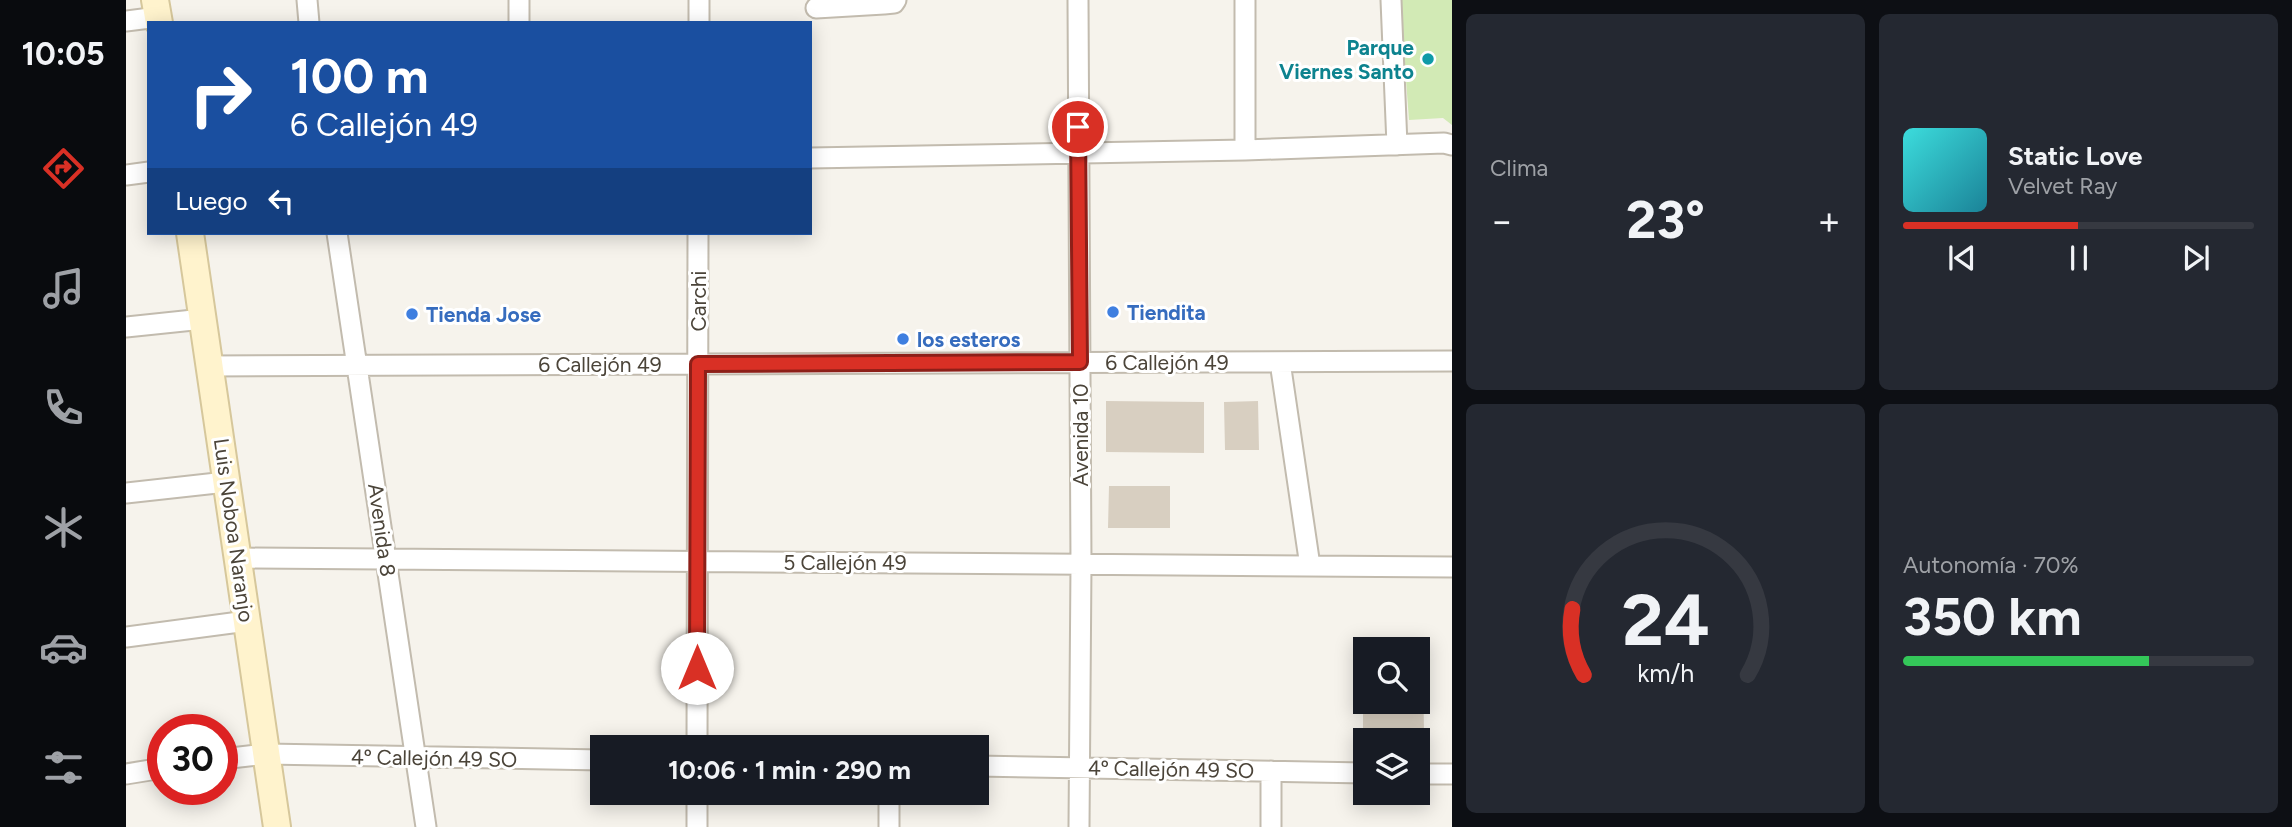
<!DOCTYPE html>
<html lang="es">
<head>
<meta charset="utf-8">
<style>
  body { margin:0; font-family:Figtree,sans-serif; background:#242831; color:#f1f3f6; height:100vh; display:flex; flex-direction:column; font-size:26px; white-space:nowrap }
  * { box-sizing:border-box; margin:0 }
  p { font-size:23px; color:#9ea1a6 }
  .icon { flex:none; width:38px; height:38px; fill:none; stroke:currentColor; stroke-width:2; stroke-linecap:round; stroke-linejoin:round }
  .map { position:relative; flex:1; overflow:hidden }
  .panel { display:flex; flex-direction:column; gap:14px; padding:14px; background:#0d0f14; width:840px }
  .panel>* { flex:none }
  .guide { position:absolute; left:21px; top:21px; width:665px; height:214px; border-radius:0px; box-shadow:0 4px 18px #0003; background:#1a4fa0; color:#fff; overflow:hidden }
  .tools { position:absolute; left:1227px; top:637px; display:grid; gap:14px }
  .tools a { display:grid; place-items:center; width:77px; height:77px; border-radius:0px; background:#171b24; box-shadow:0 4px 18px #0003; font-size:35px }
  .speed { position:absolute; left:21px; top:714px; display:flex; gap:14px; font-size:35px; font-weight:700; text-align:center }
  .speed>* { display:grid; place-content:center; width:91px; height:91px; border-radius:50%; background:#171b24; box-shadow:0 4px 18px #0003; line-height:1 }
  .speed .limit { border:10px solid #d22; background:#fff; color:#111 }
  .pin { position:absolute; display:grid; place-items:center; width:60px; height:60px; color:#fff; margin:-30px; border:4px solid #fff; border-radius:50%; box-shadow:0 2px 7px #0007 }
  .me { position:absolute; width:77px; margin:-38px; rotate:0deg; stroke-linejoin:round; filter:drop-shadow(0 0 5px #0008) }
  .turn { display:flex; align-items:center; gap:24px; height:147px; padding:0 28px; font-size:32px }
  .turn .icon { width:91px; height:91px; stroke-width:2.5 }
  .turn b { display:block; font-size:49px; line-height:60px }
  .then { display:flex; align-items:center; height:66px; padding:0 28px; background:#0003; gap:14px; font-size:26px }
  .big { font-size:52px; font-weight:700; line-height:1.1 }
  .panel .tile { flex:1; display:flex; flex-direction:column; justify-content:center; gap:10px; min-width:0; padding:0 24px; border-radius:10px; background:#242831 }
  .panel .dial { align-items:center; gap:0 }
  .dial svg { height:182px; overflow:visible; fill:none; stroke:#363941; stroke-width:7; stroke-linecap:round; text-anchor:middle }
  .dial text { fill:#f1f3f6; stroke:none }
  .song { display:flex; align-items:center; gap:21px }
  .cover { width:84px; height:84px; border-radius:10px; background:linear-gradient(135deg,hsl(180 70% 55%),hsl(190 70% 35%)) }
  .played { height:7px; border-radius:4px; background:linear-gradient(90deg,#d93025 50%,#363941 50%) }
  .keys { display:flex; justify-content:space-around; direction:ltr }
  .heat { display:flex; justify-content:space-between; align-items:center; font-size:38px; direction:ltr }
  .charge { height:10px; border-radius:5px; background:linear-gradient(90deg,#34c759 70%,#363941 0) }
  .panel .tiles { flex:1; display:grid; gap:14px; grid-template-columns:repeat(2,1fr) }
  .trip { position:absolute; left:464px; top:735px; width:399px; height:70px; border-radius:0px; background:#171b24; box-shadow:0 4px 18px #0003; font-weight:700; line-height:70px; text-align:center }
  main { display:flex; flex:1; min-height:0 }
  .tab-bar { display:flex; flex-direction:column; width:126px; justify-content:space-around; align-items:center; background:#090b0e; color:#9ea1a6 }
  .tab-bar .icon { width:49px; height:49px }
  .tab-bar .selected { color:#d93025 }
  .tab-bar b { font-size:32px; color:#f1f3f6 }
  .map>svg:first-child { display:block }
  .green { fill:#d2eab5 }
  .building { fill:#d8cfc1 }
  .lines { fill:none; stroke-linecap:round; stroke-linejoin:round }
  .street-casing { stroke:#c2bbae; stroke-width:23 }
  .secondary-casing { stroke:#d6c79b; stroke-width:30 }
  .street { stroke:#fff; stroke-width:19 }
  .secondary { stroke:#fff3cd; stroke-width:26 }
  .route-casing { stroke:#8d1f18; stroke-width:18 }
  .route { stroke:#d93025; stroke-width:12 }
  .culture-dot { fill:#0f9aa8; stroke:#fff; stroke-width:2.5 }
  .shop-dot { fill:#3f7fe0; stroke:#fff; stroke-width:2.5 }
  .labels { text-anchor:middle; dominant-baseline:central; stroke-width:6; stroke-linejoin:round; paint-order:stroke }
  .culture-label { font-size:21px; font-weight:bold; fill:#0d838f; stroke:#fff; text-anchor:end }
  .street-label { font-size:21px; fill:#4b4439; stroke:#fff }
  .shop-label { font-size:21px; font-weight:bold; fill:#366cbe; stroke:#fff; text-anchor:start }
</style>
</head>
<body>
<main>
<nav class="tab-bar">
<b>10:05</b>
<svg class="icon selected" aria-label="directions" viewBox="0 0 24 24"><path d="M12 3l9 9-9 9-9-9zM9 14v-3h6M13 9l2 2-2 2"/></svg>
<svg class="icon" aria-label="music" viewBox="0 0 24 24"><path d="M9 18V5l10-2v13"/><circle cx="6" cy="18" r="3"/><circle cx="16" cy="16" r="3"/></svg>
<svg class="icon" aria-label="phone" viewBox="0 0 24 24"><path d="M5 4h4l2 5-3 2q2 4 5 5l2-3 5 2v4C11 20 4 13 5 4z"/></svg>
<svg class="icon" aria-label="climate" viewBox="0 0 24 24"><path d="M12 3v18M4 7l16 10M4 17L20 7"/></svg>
<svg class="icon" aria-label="car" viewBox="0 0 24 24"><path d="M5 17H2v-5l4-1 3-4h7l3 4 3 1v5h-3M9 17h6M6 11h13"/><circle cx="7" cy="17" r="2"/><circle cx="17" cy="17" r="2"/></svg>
<svg class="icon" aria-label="filters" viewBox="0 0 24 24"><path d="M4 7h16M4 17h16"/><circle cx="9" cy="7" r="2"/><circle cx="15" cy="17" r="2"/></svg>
</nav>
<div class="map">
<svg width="1326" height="827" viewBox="0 0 1326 827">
  <rect width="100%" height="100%" fill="#f6f3ec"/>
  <!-- green -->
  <path class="green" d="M1274,0h52v125l-9,-7 -34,2z"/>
  <!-- building -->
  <path class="building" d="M980,401l98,1v51l-98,-1z
    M1132,401l1,49h-34l-1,-48z
    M983,486h61v42h-62z
    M1236,666h3v26h-2z
    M1292,667h5l1,65h-61v-30h55z"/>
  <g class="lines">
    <!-- street casing -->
    <g class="street-casing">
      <path id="street" d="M181,0l2,23
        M393,0v23
        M952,0l3,564 -2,263
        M1119,0v150
        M1265,0l6,145
        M690,8l68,-4 10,-1 2,-3
        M0,21l32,-4
        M573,23v-23
        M684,158l435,-8 199,-7 8,2
        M0,175l23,-3
        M211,233l89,594
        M0,327l77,-8
        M1154,362l30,204
        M83,366l1243,-5
        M0,493l100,-11
        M112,558l1214,9
        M0,637l121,-16
        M571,747l1,-514
        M96,759l44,-5 336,6
        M850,766l389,7
        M0,774l37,-6
        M1292,774h34
        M571,793v34
        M763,793v34
        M1145,827v-56"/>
    </g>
    <!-- secondary casing -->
    <g class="secondary-casing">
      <path id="secondary" d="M29,0l4,23
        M64,233l87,594"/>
    </g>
    <!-- street -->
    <use href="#street" class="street"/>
    <!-- secondary -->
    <use href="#secondary" class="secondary"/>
  </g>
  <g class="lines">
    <!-- route casing -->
    <g class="route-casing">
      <path id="route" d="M571,668l1,-304 382,-2 -2,-235"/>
    </g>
    <!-- route -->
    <use href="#route" class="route"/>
  </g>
  <!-- markers -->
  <circle class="culture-dot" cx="1302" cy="59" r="7"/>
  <g class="shop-dot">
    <circle cx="987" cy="312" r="7"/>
    <circle cx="286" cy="314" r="7"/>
    <circle cx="777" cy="339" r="7"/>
  </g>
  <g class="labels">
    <!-- culture labels -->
    <g class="culture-label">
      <text x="1288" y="47">Parque<tspan x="1288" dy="24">Viernes Santo</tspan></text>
    </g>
    <!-- street labels -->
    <g class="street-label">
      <text transform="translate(572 301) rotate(-90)">Carchi</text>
      <text x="1041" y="362">6 Callejón 49</text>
      <text x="474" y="364">6 Callejón 49</text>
      <text transform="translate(954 435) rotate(-90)">Avenida 10</text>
      <text transform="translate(108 530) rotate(82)">Luis Noboa Naranjo</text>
      <text transform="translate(256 530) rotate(82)">Avenida 8</text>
      <text x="719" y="562">5 Callejón 49</text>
      <text transform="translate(308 758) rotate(1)">4º Callejón 49 SO</text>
      <text transform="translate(1045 769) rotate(1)">4º Callejón 49 SO</text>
    </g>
    <!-- shop labels -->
    <g class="shop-label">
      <text x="1001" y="312">Tiendita</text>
      <text x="300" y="314">Tienda Jose</text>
      <text x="791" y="339">los esteros</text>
    </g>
  </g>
</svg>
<div class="tools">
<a><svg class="icon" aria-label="search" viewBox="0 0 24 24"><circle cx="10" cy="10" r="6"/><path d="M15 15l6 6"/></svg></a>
<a><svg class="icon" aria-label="layers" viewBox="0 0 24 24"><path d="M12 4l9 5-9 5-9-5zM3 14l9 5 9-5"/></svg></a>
</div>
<div class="speed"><div class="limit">30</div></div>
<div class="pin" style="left:952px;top:127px;background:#d93025"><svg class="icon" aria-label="arrive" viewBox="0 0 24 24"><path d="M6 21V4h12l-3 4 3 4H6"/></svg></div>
<svg class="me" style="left:571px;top:668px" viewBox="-20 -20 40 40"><circle r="19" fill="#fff"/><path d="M0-13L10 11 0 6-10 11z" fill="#d93025"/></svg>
<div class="trip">10:06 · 1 min · 290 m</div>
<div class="guide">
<div class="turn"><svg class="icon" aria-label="right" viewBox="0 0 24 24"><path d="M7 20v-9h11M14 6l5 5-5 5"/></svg><div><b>100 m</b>6 Callejón 49</div></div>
<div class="then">Luego<svg class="icon" aria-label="left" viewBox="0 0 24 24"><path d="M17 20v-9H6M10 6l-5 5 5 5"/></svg></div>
</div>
</div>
<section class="panel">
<div class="tiles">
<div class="tile"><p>Clima</p>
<div class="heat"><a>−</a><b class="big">23°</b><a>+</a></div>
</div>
<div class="tile">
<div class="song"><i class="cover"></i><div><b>Static Love</b><p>Velvet Ray</p></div></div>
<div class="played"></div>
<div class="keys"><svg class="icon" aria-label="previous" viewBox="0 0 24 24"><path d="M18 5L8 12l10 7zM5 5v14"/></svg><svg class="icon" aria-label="pause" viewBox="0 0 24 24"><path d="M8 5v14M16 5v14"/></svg><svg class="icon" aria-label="next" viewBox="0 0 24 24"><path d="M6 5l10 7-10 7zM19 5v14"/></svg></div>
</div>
<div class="tile dial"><svg viewBox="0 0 100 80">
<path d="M14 69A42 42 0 1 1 86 69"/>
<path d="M14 69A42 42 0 0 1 9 40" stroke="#d93025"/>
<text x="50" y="56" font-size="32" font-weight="700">24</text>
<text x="50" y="72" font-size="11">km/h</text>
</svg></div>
<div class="tile"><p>Autonomía · 70%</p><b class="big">350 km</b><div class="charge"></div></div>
</div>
</section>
</main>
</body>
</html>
